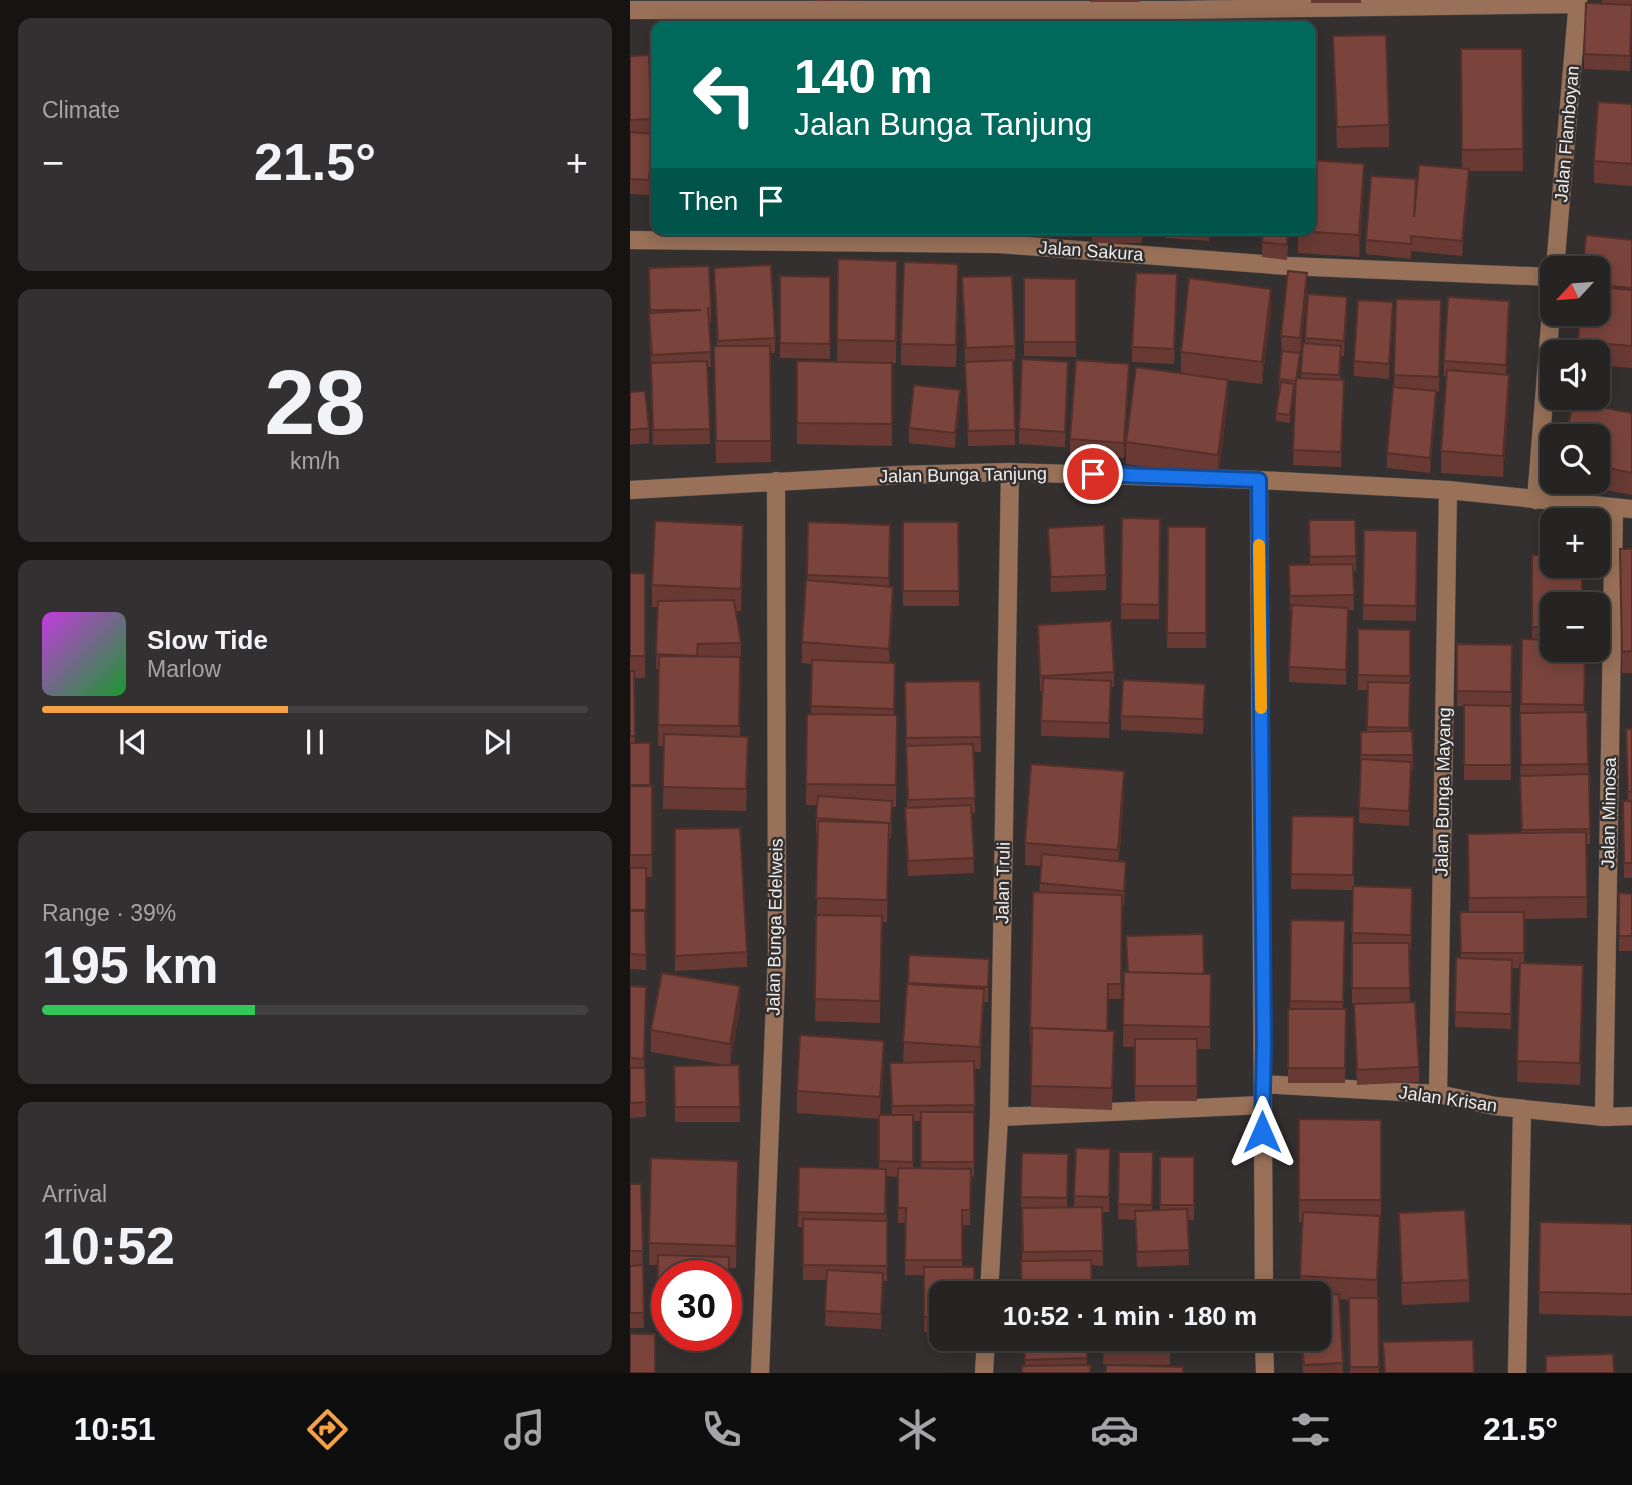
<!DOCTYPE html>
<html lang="en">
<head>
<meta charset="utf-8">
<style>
  body { margin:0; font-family:Arial,sans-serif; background:#323030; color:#f1f3f6; height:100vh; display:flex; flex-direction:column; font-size:26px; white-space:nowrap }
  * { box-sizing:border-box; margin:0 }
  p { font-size:23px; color:#a4a4a6 }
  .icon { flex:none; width:38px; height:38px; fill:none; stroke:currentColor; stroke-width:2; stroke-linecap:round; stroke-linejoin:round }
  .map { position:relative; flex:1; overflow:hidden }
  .side { display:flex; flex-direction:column; gap:18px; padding:18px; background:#151413; width:630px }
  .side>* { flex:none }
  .hud { position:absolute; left:21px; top:21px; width:665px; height:214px; border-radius:14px; box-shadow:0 4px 18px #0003,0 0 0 2px #424141; background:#00695c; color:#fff; overflow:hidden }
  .needle { width:46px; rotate:244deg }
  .buttons { position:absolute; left:910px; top:256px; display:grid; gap:14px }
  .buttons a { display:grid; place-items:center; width:70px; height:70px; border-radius:14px; background:#262423; box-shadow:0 4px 18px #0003,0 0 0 2px #424141; font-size:35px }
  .speed { position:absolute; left:21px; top:1260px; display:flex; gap:14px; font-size:35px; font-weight:700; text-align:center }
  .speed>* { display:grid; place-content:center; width:91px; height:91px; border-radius:50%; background:#262423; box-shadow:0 4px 18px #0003,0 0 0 2px #424141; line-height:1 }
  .speed .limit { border:10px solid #d22; background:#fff; color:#111 }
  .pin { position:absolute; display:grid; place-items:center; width:60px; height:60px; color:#fff; margin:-30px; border:4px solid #fff; border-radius:50%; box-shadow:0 2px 7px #0007 }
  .me { position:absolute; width:77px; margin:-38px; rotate:0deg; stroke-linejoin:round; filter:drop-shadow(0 0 5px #0008) }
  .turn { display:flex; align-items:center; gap:24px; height:147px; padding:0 28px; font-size:32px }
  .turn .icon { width:91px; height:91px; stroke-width:2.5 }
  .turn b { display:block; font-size:49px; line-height:60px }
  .then { display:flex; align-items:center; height:66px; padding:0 28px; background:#0003; gap:14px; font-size:26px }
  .big { font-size:52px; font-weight:700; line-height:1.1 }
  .side .widget { flex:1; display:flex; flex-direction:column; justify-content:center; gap:10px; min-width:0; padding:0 24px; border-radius:14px; background:#323030 }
  .side .dial { align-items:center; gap:0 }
  .dial b { font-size:91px; line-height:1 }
  .song { display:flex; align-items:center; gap:21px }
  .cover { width:84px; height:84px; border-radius:10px; background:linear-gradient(135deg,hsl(290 70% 55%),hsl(130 70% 35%)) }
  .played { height:7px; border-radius:4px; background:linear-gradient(90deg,#f5a246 45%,#424141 45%) }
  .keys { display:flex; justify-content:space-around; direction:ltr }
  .heat { display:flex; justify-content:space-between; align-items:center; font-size:38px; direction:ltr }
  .charge { height:10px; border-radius:5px; background:linear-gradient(90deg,#34c759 39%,#424141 0) }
  .trip { position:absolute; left:299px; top:1281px; width:402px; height:70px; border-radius:14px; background:#262423; box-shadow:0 4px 18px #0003,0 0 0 2px #424141; font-weight:700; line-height:70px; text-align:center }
  .tabs { display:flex; height:112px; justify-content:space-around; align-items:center; background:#0f0e0e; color:#a4a4a6 }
  .tabs .icon { width:49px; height:49px }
  .tabs .selected { color:#f5a246 }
  .tabs b { font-size:32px; color:#f1f3f6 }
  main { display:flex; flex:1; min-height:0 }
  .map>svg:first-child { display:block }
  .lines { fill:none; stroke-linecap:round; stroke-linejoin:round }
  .minor-casing { stroke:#514e4d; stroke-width:19 }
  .minor { stroke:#987158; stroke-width:18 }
  .wall { fill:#693a34; fill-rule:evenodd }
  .shaded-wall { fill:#55302a }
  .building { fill:#7a443c; stroke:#55302a; stroke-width:2 }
  .route-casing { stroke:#114b97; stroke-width:18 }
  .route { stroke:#1a73e8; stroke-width:12 }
  .slow { stroke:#f59e0b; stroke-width:12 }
  .labels { text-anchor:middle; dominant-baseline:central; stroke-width:5; stroke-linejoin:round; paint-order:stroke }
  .street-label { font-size:18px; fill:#f0eeed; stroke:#33302f }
</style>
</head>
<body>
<main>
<section class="side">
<div class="widget"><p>Climate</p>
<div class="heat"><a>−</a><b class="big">21.5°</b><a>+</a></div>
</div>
<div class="widget dial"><b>28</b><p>km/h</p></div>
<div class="widget">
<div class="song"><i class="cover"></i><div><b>Slow Tide</b><p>Marlow</p></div></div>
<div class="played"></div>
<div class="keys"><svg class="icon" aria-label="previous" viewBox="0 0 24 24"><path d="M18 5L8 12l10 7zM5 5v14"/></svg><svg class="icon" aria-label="pause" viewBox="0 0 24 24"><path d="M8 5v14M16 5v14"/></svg><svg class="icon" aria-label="next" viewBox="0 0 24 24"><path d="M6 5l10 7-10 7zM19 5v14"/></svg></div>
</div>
<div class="widget"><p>Range · 39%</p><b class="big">195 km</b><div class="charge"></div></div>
<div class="widget"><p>Arrival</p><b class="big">10:52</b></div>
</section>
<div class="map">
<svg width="1002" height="1373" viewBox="0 0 1002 1373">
  <rect width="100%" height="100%" fill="#33302f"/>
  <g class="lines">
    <!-- minor casing -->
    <g class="minor-casing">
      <path id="minor" d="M0,10h544l404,-6
        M0,240l369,4 289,22 264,11
        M925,268l23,-268
        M629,480l5,813
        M0,490l270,-15 110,-3 249,8 189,10 184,19
        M906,500l16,-201
        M633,1084l175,10 57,12 109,11 28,-1
        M808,1094l10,-604
        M369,1117l263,-12
        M974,1117l10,-609
        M359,1293l10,-176 11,-645
        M634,1339l1,34
        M130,1373l17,-420 -1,-472
        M354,1373l2,-34
        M887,1373l5,-264"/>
    </g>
    <!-- minor -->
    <use href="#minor" class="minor"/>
  </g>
  <!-- wall -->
  <path class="wall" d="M185,0h55l-55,1z
    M460,0h50v2h-50z
    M681,0h50v3h-50z
    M972,0h30l-2,71 -46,-2v-15l18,-51z
    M703,36l56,89v22l-52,1z
    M831,49h61l1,122h-54v13l-7,72 -51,-5v8l-45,-5v-14l96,-71z
    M0,56l21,63 1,30 -3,46 -19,-1z
    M1002,104v82l-38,-3v-22z
    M26,155v70h-4z
    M734,186l-5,71 -61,-4v-24z
    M204,229h62v4l-62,3z
    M274,229h33l-33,4z
    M462,229h50v14h-50z
    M535,229h45l-1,12 -44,-3z
    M659,229l-2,31 -25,-3v-15z
    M1002,240v128l-34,-3v-13h-20v-10l20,-29v-45z
    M208,259l59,2 -1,102h-4v83l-95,-2v-83l40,1z
    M19,268l62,40v15h-2l2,44h-3l2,77 -57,1 -2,-67v-15l-2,-35v-15h1z
    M84,268l61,70v15h-5l1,109 -55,1 -2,-117h3z
    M150,276l50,1v82l-50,-1z
    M332,277l53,69v15h-2l2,84 -47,1z
    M394,278l52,1v78l-52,-1z
    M328,286l-2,81 -55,-2v-21z
    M677,288l-9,90h3l2,-35h2l3,-49 39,18 -3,44h-3l-1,24 4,15 -3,72 -48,-2 3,-76h-2l-4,34 -14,-2v-8l4,-26h-1v-8l3,-28 -1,-15z
    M547,289l-3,75 -42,-2v-15z
    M766,299l45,1 -2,92h-3v14l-6,67 -43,-5v-15l7,-66z
    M641,310l-9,74 -34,-4v21l-10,76 -92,-13v-22l55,-69v-21z
    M879,316l-3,58 3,22 -6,81 -62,-4v-22l5,-75h-2v-15z
    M763,317l-4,62 -35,-3v-15z
    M438,377l-3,70 -46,-3v-15z
    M499,379l-5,79 -54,-4v-15z
    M0,392l19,36v15l-19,2z
    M330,405l-5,43 -46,-5v-15z
    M1002,413v82l-70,-13 36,-1v-45z
    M492,518l38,1 -1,100h-38z
    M679,520h46l1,51h-3l1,39h-6l-2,75 -57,-3 3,-71h-2l-1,-46h21z
    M178,522l82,3 -1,62 4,22 -4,54h6l-1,52h3l-1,92h-4l-1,31h-2l-2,84h-5l-2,101 -65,-2 3,-188h-2v-15l1,-13h-11l1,-91h4l1,-50 -10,-1v-21l5,-62z
    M273,522h55l1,84h-56z
    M538,527h38v121h-39z
    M418,528l58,47v15l-55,2z
    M734,530l53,1 -1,90 -53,-1z
    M113,547l-2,64h-5l5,32 -1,93 8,22 -2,53 -83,-2 1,-63h-6l1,-77h-3l2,-62h-6v-22z
    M990,549h12v124h-10z
    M902,555l20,49v45h33l-1,63h3l3,117v15h-4l1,74 -63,1v44l59,24 -3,98 -63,-3 3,-114h-8l-1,61 -56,-2 1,-69 5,1 -1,-47h9l-1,-78 53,-1 -1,-120 2,-74h10z
    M0,573l15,1v104h-11l1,65 15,43h2v91h-6v93l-16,-1z
    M408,625l76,47v15h-3l-2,51 -68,-2 1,-45h-2z
    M728,629l52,1v101h2l1,39h-2l-2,56 -50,-3 2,-91h6l1,-42h-10z
    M827,644l55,1 -1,135h-47v-74h-7z
    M350,681l1,71h-8l2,61h-3l2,60 -66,3 -3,-53v-15h2l-1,-47 -1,-79z
    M575,699l-2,35 -82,-4v-14z
    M1002,729v149h-8l-1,-77h5l-2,-57z
    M494,793l-5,69 7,15 -2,29h-2l-1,93h-13l-1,32 7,22 -2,57 -81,-3 1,-62h-2v-15l11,-164 -16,-1v-22z
    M662,816l62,1v69l58,2 -1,62h-2l1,52 9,65v15l-62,3 -3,-81 43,-1h-45v-60l1,-53 -62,-1z
    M45,829l72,123v15l-72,4z
    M989,893l13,1v57h-13z
    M661,920l54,1 -2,88h3l-1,74h-57v-74h2z
    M494,972l87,2 -1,75h-13v52h-62v-54h-12z
    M359,974l-1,28h-4l-4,67h-6v108h-3l-1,48h-8v42l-20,26v39h-18v-57h-19v-52h-7v-46l-12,-1 1,105h-4l-2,48 -56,-3 2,-46h-24v-53h-5l1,-60 80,2v-50l-82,-6v-22l87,-28 -4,52h12l-2,-52 13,-1 4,-78zM283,1121h8v47h-8z
    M0,986l16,1 -2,81 2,49 -16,1z
    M110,1008l-10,57h9l1,57h-65l-1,-56 53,-1 -76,-13v-22z
    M669,1119l82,1v102h-1l-3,76 2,75h-29l-1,-73 -10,-1 4,74h-40l-2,-34h19v-46h-20l3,-71h-4z
    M446,1148l34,1 -1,63h-7l1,54 -81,-5 -1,-64 47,-43 -1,53h7z
    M489,1152h34l-1,59 8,-1v-53h34v63h-6l1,45 -52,2 -2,-47 -17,-1z
    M108,1161l-2,107h-7l-1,55h-2v-47h-59v45h-10l1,-56h-9v-22z
    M0,1184h11l3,144h-14z
    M769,1213l70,67v22l-67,3z
    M910,1222l92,2v92l-93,-2z
    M394,1339h62l1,26 -62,1z
    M474,1339h66v26l-67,-1z"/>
  <!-- shaded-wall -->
  <path class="shaded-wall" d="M22,134v15l-3,46v-15z
    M734,164v22l-5,71v-22z
    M839,169v15l-7,72v-15z
    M328,264v22l-2,81v-22z
    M677,273v15l-7,65v-15z
    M641,289v21l-9,74v-22z
    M717,297v15l-3,44v-15z
    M879,301v15l-3,64v-15z
    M763,302v15l-4,62v-15z
    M438,362v15l-3,70v-15z
    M499,364v15l-5,79v-15z
    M879,375v21l-6,81v-21z
    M598,380v21l-10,76v-22z
    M664,384v8l-4,31v-8z
    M330,390v15l-5,43v-15z
    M806,391v15l-6,67v-15z
    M113,525v22l-2,64v-22z
    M263,587v22l-4,61v-21z
    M781,762v15l-2,49v-15z
    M494,771v22l-6,79v-22z
    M496,862v15l-2,29v-15z
    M953,965v22l-3,98v-22z
    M110,986v22l-10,58v-22z
    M354,989v22l-4,58v-22z
    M254,1041v22l-4,56v-22z
    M750,1216v21l-3,64v-21z"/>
  <!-- building -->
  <path class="building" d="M956,3l46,2 -2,51 -46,-2z
    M336,24v2h-94z
    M756,35l3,90 -52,2 -4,-91z
    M24,47h2v32z
    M831,49h61l1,100 -61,1z
    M19,55l2,64 -21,1v-64z
    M968,102l34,2v60l-38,-3z
    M0,132l22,2 -3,46 -19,-1z
    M25,154l1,1v55h-4z
    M681,160l53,4 -5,71 -61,-4v-2h13z
    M789,165l50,4 -7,72 -51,-5v8l-45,-4 5,-64 45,3 -2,38z
    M633,229h25l-1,16 -25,-3z
    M956,235l46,5v48l-34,-3v-17h-15z
    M208,259l59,2 -1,80 -59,-1z
    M274,262l54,2 -2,81 -55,-1z
    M141,265l4,73 -57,3 -4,-73z
    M79,266l2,42h-3l3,44 -59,3 -3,-42 52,-3h-51l-1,-42z
    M658,271l19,2 -7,65 -19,-2z
    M506,273l41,1 -3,75 -42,-2z
    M150,276l50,1v67l-50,-1z
    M382,276l3,70 -49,2 -4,-71z
    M394,278l52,1v63h-52z
    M559,278l82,11 -9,73 -81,-10z
    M968,287l34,3v56l-54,-4 2,-29h18z
    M678,294l39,3 -3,44 -39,-3z
    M818,297l61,4 -3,64 -62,-4z
    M766,299l45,1 -2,77 -45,-2z
    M728,300l35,2 -4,62 -35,-3z
    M673,343l38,3 -2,29 -38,-2z
    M84,346h56l1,95h-55z
    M652,351l18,2 -4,28 -17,-2z
    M392,359l46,3 -3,70 -46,-3z
    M383,360l2,70 -47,1 -3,-69z
    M446,360l53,4 -5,79 -54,-4z
    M77,361l3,68 -57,1 -2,-67z
    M167,361l95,2v61l-95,-1z
    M506,367l92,13 -10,75 -92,-13z
    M817,370l62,5 -6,81 -62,-5z
    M666,378l48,2 -3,72 -48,-2z
    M651,382l13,2 -4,31 -14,-2z
    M284,385l46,5 -5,43 -46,-5z
    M763,387l43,4 -6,67 -43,-5z
    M15,391l4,37 -19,2v-38z
    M943,402l59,11v60l-34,-7v-30h-32z
    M492,518l38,1 -1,86 -38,-1z
    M679,520h46l1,36 -46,1z
    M25,521l88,4 -2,64 -89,-4z
    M178,522l82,3 -1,53 -82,-3z
    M273,522h55l1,69h-56z
    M474,525l2,50 -55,2 -3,-49z
    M538,527h38v106h-39z
    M734,530l53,1 -1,75 -53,-1z
    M990,549h12v102l-10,1z
    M902,555h20v10h30v39h-30v23h-20z
    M723,564l1,31 -64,1 -1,-31z
    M0,573l15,1v82h-15z
    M176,580l87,7 -4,62 -87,-7z
    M104,600l7,43 -43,1 -1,12 -41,-2 2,-53z
    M662,605l56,3 -2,62 -57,-3z
    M481,621l3,51 -74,4 -2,-51z
    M728,629l52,1v46l-52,-1z
    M892,639l30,1v9h33l-1,56 -63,-1z
    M827,644l55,1 -1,47 -54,-1z
    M29,656l81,1 -1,69 -81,-1z
    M182,660l83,3 -1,46 -83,-3z
    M0,671h4l1,65h-5z
    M413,678l68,3 -2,42 -68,-2z
    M493,680l82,4 -2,35 -82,-3z
    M350,681l1,56 -75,1 -1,-56z
    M738,682l42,1 -1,45 -42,-1z
    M834,705l47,1v59h-47z
    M957,712l1,52 -67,1 -1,-52z
    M177,714l90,1 -1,70 -90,-1z
    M996,729h6v63h-4z
    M782,731l1,24h-52v-23z
    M34,734l84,3 -2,52 -83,-2z
    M0,743h20v42h-20z
    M343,744l2,54 -67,2 -2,-54z
    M731,759l50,3 -2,49 -50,-3z
    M401,764l93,7 -6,79 -93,-7z
    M959,774l1,55 -68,1 -2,-54z
    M0,786h22v69h-22z
    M188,796l74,5 -1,22 -75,-5z
    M993,801h9v62h-8z
    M341,805l3,53 -66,3 -3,-53z
    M662,816l62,1 -1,58 -62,-1z
    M188,821l71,2 -2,77 -71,-2z
    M110,828l7,124 -72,4v-127z
    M956,832l1,65 -118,1 -1,-64z
    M412,854l84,8 -2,29 -84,-8z
    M0,868h16v42h-16z
    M723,886l59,2 -1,47 -59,-2z
    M403,892l89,3 -1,89h-13l-1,47 -75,-3v2h-2z
    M989,893l13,1v42h-13z
    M0,911h15l1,44 -16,-1z
    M830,912h64v41h-63z
    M186,915l66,1 -2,85 -65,-2z
    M661,920l54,1 -2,81 -53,-1z
    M573,934l1,40 -76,-2 -2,-36z
    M722,943h57l1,45h-58z
    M279,955l80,4 -1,28 -80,-4z
    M826,958l56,2 -1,54 -56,-2z
    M890,963l63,2 -3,98 -63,-2z
    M494,972l87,2 -1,53 -87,-2z
    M32,973l78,13 -10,58 -79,-14z
    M277,984l77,5 -4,58 -77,-5z
    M0,986l16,1 -2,72 -14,-1z
    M785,1002l4,65 -62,3 -3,-66z
    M658,1009h58l-1,59h-57z
    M402,1028l82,3 -2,57 -81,-2z
    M170,1035l84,6 -4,56 -83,-6z
    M505,1039h62v47h-62z
    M344,1061l1,44 -83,1 -2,-43z
    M109,1065l1,42h-65l-1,-41z
    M0,1068h15l1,34 -16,1z
    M291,1112h53v50h-53z
    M249,1115h34v47l-34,-1z
    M669,1119l82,1v80h-82z
    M446,1148l34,1 -1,48 -35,-1z
    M489,1152h34l-1,53 -34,-1z
    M392,1153l46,1 -1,44 -46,-1z
    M530,1157h34v48h-34z
    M21,1158l87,3 -2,85 -87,-3z
    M169,1167l87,2 -1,45 -87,-2z
    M268,1168l73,1 -1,41h-8v50h-57l1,-52h-8z
    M0,1184h11l2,67h-13z
    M472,1207l1,44 -80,1 -1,-44z
    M557,1209l2,41 -52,2 -2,-41z
    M835,1210l4,70 -67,3 -3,-70z
    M673,1212l77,4 -3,64 -77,-4z
    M173,1219l84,2v45l-84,-1z
    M910,1222l92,2v70l-93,-2z
    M28,1255l71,2 -1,51h-2v-32h-59v30h-10z
    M461,1260l1,33h-70l-1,-32z
    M13,1265l1,48h-14v-47z
    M294,1267h50l1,26h-33v24h-18z
    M197,1270l56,3 -2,41 -56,-3z
    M709,1294l4,69 -39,2 -2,-26h18v-43z
    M719,1298h29l1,69h-29z
    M0,1334h25v39h-25z
    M394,1339h62l1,19 -62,2z
    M474,1339h66v11l-67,-1z
    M843,1340l1,33h-89l-2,-31z
    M983,1354l1,19h-68v-17z
    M460,1365v8h-68v-7z
    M476,1365l77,2v6h-77z"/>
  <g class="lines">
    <!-- route casing -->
    <g class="route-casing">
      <path id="route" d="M463,474l166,6 5,565 -2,87"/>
    </g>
    <!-- route -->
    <use href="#route" class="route"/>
    <!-- slow -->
    <path class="slow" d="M629,545l2,163"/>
  </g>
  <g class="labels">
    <!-- street labels -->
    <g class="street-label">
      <text transform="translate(937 134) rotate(-85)">Jalan Flamboyan</text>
      <text transform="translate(461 251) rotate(4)">Jalan Sakura</text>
      <text transform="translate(333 475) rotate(-1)">Jalan Bunga Tanjung</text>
      <text transform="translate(813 792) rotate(-89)">Jalan Bunga Mayang</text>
      <text transform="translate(979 813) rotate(-89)">Jalan Mimosa</text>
      <text transform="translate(373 883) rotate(-89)">Jalan Truli</text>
      <text transform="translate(145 927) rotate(-89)">Jalan Bunga Edelweis</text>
      <text transform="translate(818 1099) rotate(8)">Jalan Krisan</text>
    </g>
  </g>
</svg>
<div class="buttons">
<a><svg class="needle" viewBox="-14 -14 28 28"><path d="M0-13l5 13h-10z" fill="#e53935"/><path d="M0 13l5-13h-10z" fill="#a4a4a6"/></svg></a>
<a><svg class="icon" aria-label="sound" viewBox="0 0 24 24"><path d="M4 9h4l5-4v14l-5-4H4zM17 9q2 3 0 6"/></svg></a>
<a><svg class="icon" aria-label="search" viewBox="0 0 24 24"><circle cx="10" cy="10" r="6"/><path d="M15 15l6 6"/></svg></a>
<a>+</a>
<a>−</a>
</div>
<div class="speed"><div class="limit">30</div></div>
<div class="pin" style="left:463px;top:474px;background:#d93025"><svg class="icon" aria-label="arrive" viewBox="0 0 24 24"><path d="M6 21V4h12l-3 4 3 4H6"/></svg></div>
<svg class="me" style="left:632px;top:1132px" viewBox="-20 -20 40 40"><path d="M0-17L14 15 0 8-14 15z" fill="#1a73e8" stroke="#fff" stroke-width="4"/></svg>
<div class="trip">10:52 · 1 min · 180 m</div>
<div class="hud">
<div class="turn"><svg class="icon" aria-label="left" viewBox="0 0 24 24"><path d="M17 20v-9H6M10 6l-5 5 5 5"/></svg><div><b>140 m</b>Jalan Bunga Tanjung</div></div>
<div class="then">Then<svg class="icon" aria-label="arrive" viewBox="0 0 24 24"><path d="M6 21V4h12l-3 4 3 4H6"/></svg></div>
</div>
</div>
</main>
<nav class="tabs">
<b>10:51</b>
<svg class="icon selected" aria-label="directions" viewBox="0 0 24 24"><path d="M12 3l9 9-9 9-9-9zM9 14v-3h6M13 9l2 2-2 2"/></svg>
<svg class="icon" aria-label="music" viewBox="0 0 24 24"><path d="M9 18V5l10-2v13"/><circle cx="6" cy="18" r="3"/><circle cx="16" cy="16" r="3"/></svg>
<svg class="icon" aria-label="phone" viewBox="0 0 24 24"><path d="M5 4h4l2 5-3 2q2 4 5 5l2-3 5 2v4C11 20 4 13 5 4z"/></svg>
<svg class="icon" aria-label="climate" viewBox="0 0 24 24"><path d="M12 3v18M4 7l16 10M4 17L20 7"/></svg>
<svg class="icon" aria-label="car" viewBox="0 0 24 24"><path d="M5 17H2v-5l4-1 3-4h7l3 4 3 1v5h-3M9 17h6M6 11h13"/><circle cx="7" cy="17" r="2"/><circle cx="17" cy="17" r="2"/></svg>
<svg class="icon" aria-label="filters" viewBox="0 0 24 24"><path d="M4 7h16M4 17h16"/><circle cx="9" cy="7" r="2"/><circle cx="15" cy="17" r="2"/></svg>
<b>21.5°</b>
</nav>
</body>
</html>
